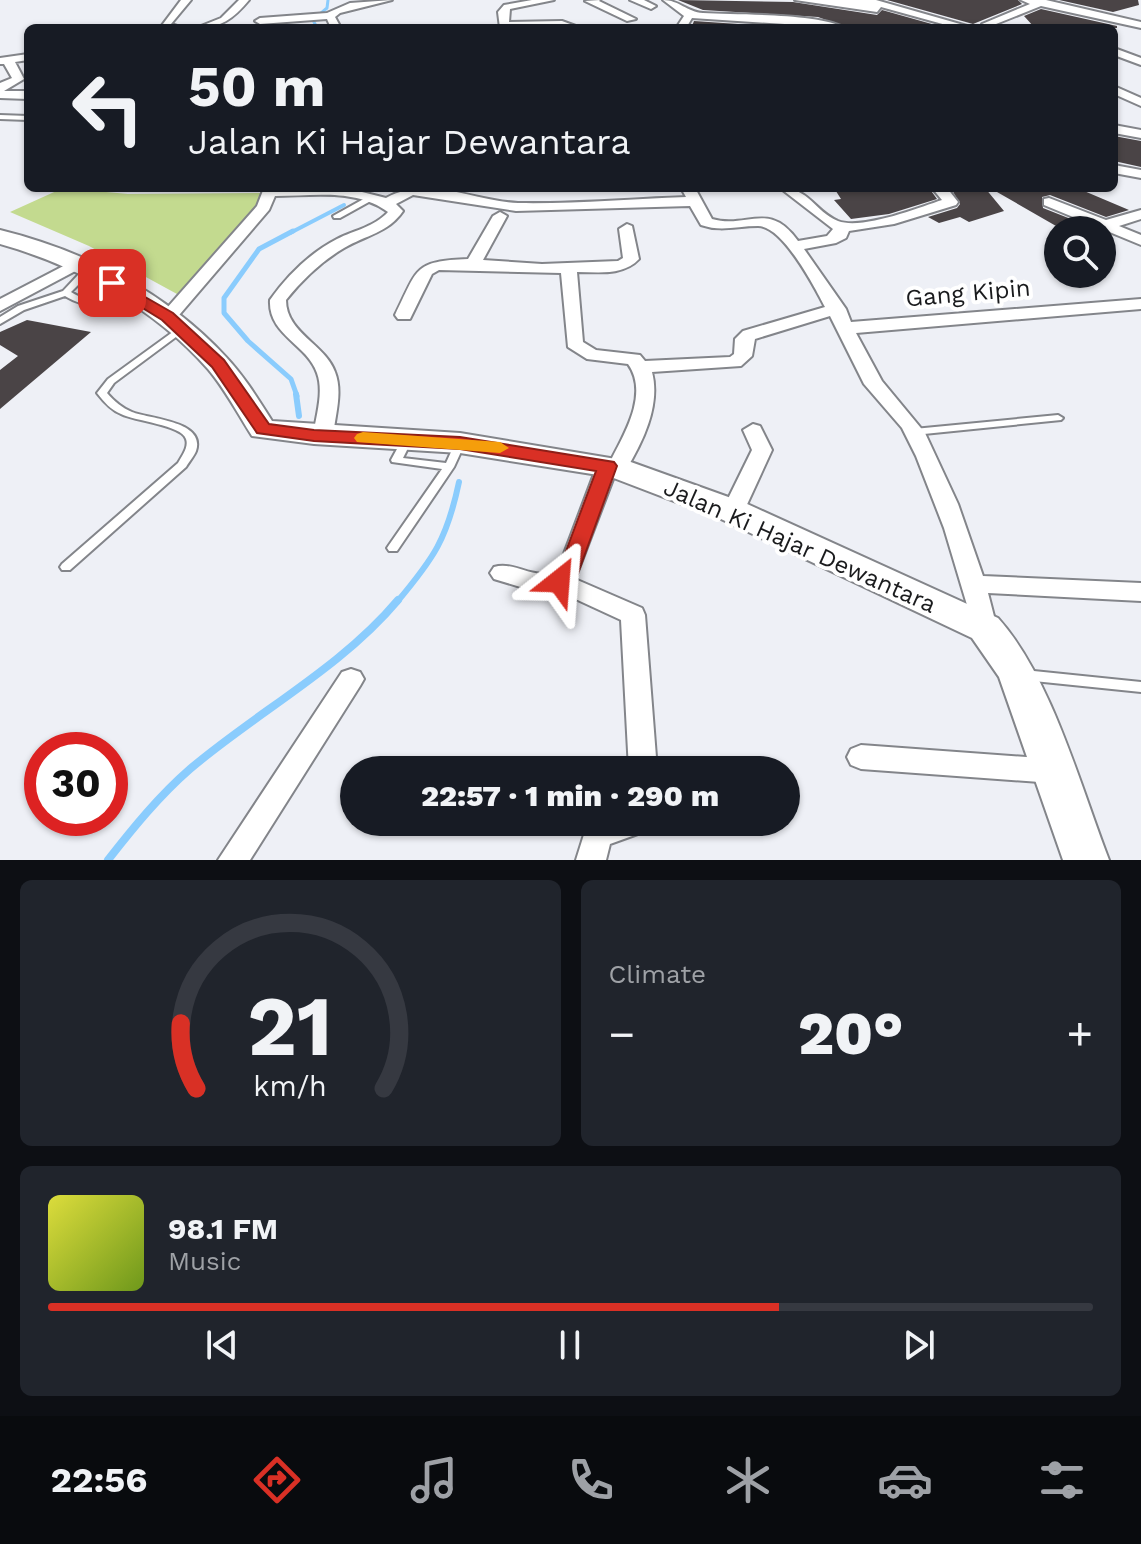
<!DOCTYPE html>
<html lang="en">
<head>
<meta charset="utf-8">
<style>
  body { margin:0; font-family:"Work Sans",sans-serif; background:#20242c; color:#f1f3f6; height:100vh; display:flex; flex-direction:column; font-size:30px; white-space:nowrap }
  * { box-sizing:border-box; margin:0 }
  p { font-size:26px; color:#9ea1a6 }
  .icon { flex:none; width:44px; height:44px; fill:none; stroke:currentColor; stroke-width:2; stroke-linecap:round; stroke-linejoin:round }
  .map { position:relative; height:860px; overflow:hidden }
  .sheet { display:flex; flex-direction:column; gap:20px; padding:20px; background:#0d0f14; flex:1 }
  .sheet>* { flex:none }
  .top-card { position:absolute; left:24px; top:24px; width:1094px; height:168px; border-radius:12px; box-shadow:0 2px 6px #0004; background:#171b24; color:#f1f3f6; overflow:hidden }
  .controls { position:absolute; left:1044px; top:216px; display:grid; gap:16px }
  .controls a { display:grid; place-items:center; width:72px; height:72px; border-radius:50%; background:#171b24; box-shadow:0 2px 6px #0004; font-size:40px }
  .speed { position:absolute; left:24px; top:732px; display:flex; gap:16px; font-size:40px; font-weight:700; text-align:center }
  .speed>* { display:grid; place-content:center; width:104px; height:104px; border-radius:50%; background:#171b24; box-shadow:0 2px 6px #0004; line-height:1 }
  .speed .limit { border:12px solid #d22; background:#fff; color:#111 }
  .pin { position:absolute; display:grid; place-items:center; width:68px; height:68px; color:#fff; margin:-34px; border-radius:16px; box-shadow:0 4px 12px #0006 }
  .me { position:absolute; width:88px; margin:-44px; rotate:28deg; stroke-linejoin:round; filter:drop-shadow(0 0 6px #0008) }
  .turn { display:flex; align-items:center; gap:28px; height:168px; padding:0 32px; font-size:36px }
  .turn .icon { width:104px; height:104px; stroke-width:2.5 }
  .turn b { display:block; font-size:56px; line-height:68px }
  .big { font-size:60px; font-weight:800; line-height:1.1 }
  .sheet .card { flex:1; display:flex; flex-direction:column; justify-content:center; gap:12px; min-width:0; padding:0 28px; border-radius:12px; background:#20242c }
  .sheet .dial { align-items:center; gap:0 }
  .dial svg { height:208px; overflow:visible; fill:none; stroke:#363941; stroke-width:7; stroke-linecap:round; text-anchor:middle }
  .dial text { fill:#f1f3f6; stroke:none }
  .song { display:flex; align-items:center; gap:24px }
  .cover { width:96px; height:96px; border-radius:12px; background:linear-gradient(135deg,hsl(60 70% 55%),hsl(80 70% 35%)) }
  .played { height:8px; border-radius:4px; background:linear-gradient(90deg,#d93025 70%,#363941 70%) }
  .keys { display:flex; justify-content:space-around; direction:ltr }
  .heat { display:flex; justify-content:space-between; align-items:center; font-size:44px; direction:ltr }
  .sheet .tiles { flex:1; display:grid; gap:20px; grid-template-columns:1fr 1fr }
  .card:last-child { grid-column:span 2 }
  .trip { position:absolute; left:340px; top:756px; width:460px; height:80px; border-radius:40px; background:#171b24; box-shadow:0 2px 6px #0004; font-weight:800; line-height:80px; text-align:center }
  .tabs { display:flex; height:128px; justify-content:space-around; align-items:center; background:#090b0e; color:#9ea1a6 }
  .tabs .icon { width:56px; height:56px }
  .tabs .selected { color:#d93025 }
  .tabs b { font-size:36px; color:#f1f3f6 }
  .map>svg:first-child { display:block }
  .green { fill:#c3da8f }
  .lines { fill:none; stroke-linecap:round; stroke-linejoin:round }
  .stream-far4 { stroke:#8accfd; stroke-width:3 }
  .stream-far3 { stroke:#8accfd; stroke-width:4 }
  .stream-far2 { stroke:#8accfd; stroke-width:5 }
  .stream-far1 { stroke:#8accfd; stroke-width:6 }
  .stream { stroke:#8accfd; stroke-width:8 }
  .building { fill:#4a4446 }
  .service-casing { stroke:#83858a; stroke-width:4 }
  .minor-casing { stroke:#83858a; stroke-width:4 }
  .secondary-casing { stroke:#83858a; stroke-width:4 }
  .service { fill:#fff; fill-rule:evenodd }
  .minor { fill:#fff; fill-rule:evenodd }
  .secondary { fill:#fff; fill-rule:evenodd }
  .route { fill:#d93025; stroke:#8d1f18; stroke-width:2 }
  .slow { fill:#f59e0b }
  .labels { text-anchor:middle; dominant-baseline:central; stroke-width:8; stroke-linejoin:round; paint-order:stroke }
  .street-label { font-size:24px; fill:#1a1b1d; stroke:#fff }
</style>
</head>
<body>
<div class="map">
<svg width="1141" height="860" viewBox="0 0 1141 860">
  <rect width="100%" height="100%" fill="#eef0f6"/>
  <!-- green -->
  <path class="green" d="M63,188l65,6 138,-1 -17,28 -72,73 -88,-48 -79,-34z"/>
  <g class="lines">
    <!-- stream-far4 -->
    <path class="stream-far4" d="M317,28l-4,-8 14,-12 1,-8"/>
    <!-- stream-far3 -->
    <path class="stream-far3" d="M290,233l54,-28"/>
    <!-- stream-far2 -->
    <path class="stream-far2" d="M293,231l-34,18 -35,49v15l24,28 43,38 6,17"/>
    <!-- stream-far1 -->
    <path class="stream-far1" d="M296,394l3,22
      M397,602c37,-44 50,-63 62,-120"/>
    <!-- stream -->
    <path class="stream" d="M108,860c25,-32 51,-64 82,-91 67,-57 151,-101 208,-169"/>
  </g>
  <!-- building -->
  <path class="building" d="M678,0l115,2 84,13 5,-5 64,18h-98l-30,-11 -115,-7z
    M887,0h131l4,4 -49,20z
    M1059,0h79l1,5 -26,7z
    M1041,9l76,17v2l-83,-1 -10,-11z
    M694,21l105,7h-84l-23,-2z
    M1114,136l27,5v26l-27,-6z
    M834,188h95l8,11 -48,15 -38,5 -17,-19 7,-1z
    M951,188h34l19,23 -35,11 -9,-5 -21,6 -11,-6 29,-9 3,-4z
    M990,188h87l52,22 -23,7 -56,-22 -8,2 1,11 43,17 -23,5z
    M27,320l64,12 -91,77v-39l18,-14 -18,-11v-13z"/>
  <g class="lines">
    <!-- service casing -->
    <g class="service-casing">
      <path id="service" d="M0,115l28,1v4l-28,-1z
        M410,188h11l-10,4 -4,-2z
        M369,196l7,2 -36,20h-6l-1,-2z
        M93,270h3v4l-12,5 -13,13c24,15 37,8 61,-1l4,3c-22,14 -48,16 -71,2l-41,14 -24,14v-7l18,-11 45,-15 15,-16z
        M181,326l3,1 1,2 -1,2 -70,52 -7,10c7,8 15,15 25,19 18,7 74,9 64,39 -2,5 -7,11 -10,16l-116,103h-8l-2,-3 2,-3 116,-101c4,-7 11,-16 8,-24 -4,-14 -52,-18 -65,-25 -10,-4 -17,-12 -24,-21l11,-14z
        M1058,415l5,3 -2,2 -147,15 -5,-3 5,-3z
        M407,437l5,3 -9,18 43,5 10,-22 4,-1 5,3 -11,24 -57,84h-8l-2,-3 2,-3 53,-76 -50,-7 -1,-2 12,-22z
        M1024,670l117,12v10l-117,-12 -5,-1 -1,-4 1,-4z"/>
    </g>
    <!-- minor casing -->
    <g class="minor-casing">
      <path id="minor" d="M181,0h10l-20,24 12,4h-23z
        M239,0h10c-16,19 -28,28 -53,28l25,-10z
        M392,0l-52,13 -5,4 6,11h-10l-4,-9 -67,5 -5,-3 5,-3 67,-5 23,-10z
        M532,0h22l-44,9 -1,13 53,-1 19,7h-81l-2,-16 6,-7z
        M600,0l-1,1 37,18 -9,2 -42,-20z
        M630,0h14l12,6 -5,3z
        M663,0c16,0 24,12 40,13 33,2 117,0 142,15l-153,-10 -6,10h-10l8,-12z
        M795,0h81l98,28h-17l-76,-21 -4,5z
        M1021,0h25l95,22v6l-100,-22 -50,20 -9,-2 48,-20z
        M1114,48l27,10v7l-27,-10z
        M28,54v6l-13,2 9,17 -20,12h24v8l-28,-1v-15l12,-5 -8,-14h-4v-6z
        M1114,86l27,12v8l-27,-12z
        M1114,125l27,5v8l-27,-5z
        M1114,165l27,5v8l-27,-5z
        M264,188h82l40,10c41,-23 88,3 132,5 56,1 112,-4 168,-6l-5,-9h14l17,31c36,10 57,-19 86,22l29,-5 6,-7 -53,-41c30,0 34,23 58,33 24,9 80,-13 104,-21l-10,-12h15l11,14 -2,3 -62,19 -45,7 -3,7 -10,5 -32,6 42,60 5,13 290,-23v10l-285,24 26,48 43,52 33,71 25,72 158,7v18l-153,-8 9,35 -3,7 -9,2 -9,-2 -32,-107 -28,-72 -14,-28 -38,-44 -34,-68 -75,23 -3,17 -11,10 -89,6c9,34 -10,72 -28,101l-9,1 -40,105 67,29 3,7 12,155h-28l-8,-150 -65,-30 -19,2 -43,-13 -4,-6 4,-6c23,-7 42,18 65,0l38,-101 3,-5 11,-1c14,-27 38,-67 17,-96l-41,-5 -19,-12 -7,-74 -122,-3 -7,4 -22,45h-12l-3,-4c23,-46 18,-54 73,-56l25,-43 7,-4 7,4 -24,44 59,4 76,-3 5,-3 -4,-29 8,-5 5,2 7,33c-16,17 -40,13 -62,13l6,70 13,8 44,5 5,6 85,-4 4,-3 1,-15 8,-8 82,-24c-11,-21 -42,-81 -67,-81 -21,0 -37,6 -57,-1l-11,-19 -174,5 -103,-16 -17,9 7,7c-15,22 -37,24 -59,37 -22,13 -42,32 -58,52 0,33 39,44 49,72 8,20 0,44 -2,64l-10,6 -10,-6c3,-20 11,-44 4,-63 -10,-29 -49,-38 -47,-73 17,-24 40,-47 67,-61 18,-9 37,-12 51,-27 -32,-24 -76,-16 -113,-16l-6,14 -95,111h-12l-3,-4 98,-111z
        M1049,198l57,22 35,-10v9l-22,7 22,9v10l-97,-40v-6z
        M75,260l8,5 -2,3 -81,43v-12z
        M753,424l7,2 12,24 -28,61 -3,5h-16l-3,-5 30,-61 -9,-20z
        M351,669l9,3 4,7 -4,7 -110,174h-32l124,-188z
        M861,745l192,14 10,3 4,9 -4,9 -10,3 -192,-14 -10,-4 -4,-8 4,-8z
        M596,822h55l-5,9 -36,13 -4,16h-30l11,-35z"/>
    </g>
    <!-- secondary casing -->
    <g class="secondary-casing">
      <path id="secondary" d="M0,230c85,21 166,62 226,127 18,19 32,42 46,64l188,12 168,28 117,42 253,115c53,59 82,167 111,242h-46l-64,-183 -27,-39 -251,-119 -110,-42 -151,-24 -146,-9 -62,-8c-14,-22 -27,-47 -44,-67 -54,-61 -130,-103 -208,-125z"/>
    </g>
    <!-- service -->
    <use href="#service" class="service"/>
    <!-- minor -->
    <use href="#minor" class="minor"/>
    <!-- secondary -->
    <use href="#secondary" class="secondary"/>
  </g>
  <!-- route -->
  <path class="route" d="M112,278l61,35 51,47 45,64 45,6 146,7 154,25 3,4 -40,110c-9,9 -13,15 -26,11l-3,-6 12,-14 36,-96 -136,-22 -146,-8 -57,-8 -45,-66 -50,-47 -55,-34v-6z"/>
  <!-- slow -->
  <path class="slow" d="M363,432l137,10 9,6 -9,5 -143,-11 -3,-4 3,-4z"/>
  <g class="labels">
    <!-- street labels -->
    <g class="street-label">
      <text transform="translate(968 293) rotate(-5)">Gang Kipin</text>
      <text transform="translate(800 546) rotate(24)">Jalan Ki Hajar Dewantara</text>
    </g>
  </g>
</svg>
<div class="controls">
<a><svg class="icon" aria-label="search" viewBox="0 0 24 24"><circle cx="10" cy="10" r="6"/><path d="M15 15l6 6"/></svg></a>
</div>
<div class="speed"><div class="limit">30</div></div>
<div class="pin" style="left:112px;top:283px;background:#d93025"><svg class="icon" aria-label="arrive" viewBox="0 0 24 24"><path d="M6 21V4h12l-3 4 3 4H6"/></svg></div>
<svg class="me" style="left:559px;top:581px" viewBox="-20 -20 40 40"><path d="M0-17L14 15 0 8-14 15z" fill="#d93025" stroke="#fff" stroke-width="4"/></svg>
<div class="trip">22:57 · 1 min · 290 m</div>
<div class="top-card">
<div class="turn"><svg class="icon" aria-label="left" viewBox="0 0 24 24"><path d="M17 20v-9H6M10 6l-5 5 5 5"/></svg><div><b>50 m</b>Jalan Ki Hajar Dewantara</div></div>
</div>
</div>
<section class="sheet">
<div class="tiles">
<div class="card dial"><svg viewBox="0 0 100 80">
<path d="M14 69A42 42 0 1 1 86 69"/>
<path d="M14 69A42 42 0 0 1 8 44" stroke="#d93025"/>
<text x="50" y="56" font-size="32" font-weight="700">21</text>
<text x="50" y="72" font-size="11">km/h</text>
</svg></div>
<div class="card"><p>Climate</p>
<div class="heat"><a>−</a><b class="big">20°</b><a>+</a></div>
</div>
<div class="card">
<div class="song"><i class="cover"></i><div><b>98.1 FM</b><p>Music</p></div></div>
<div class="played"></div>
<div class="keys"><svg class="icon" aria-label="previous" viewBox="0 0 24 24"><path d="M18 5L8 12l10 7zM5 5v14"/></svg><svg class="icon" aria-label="pause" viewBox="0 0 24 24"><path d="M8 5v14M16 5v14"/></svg><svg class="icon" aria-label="next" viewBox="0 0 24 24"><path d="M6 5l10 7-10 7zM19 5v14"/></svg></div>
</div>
</div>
</section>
<nav class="tabs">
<b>22:56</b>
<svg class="icon selected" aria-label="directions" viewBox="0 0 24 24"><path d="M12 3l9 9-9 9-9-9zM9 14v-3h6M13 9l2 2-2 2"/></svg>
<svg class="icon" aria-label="music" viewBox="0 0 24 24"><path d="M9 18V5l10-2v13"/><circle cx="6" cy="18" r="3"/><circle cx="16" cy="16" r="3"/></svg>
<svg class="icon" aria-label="phone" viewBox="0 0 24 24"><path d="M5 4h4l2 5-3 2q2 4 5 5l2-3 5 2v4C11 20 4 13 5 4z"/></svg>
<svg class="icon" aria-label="climate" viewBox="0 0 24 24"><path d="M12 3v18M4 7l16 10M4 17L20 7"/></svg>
<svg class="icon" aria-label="car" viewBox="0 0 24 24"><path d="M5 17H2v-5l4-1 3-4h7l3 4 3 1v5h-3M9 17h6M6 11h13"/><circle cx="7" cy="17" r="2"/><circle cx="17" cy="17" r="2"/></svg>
<svg class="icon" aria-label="filters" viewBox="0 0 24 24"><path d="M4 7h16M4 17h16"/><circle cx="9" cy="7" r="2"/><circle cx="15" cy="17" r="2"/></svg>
</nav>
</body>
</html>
